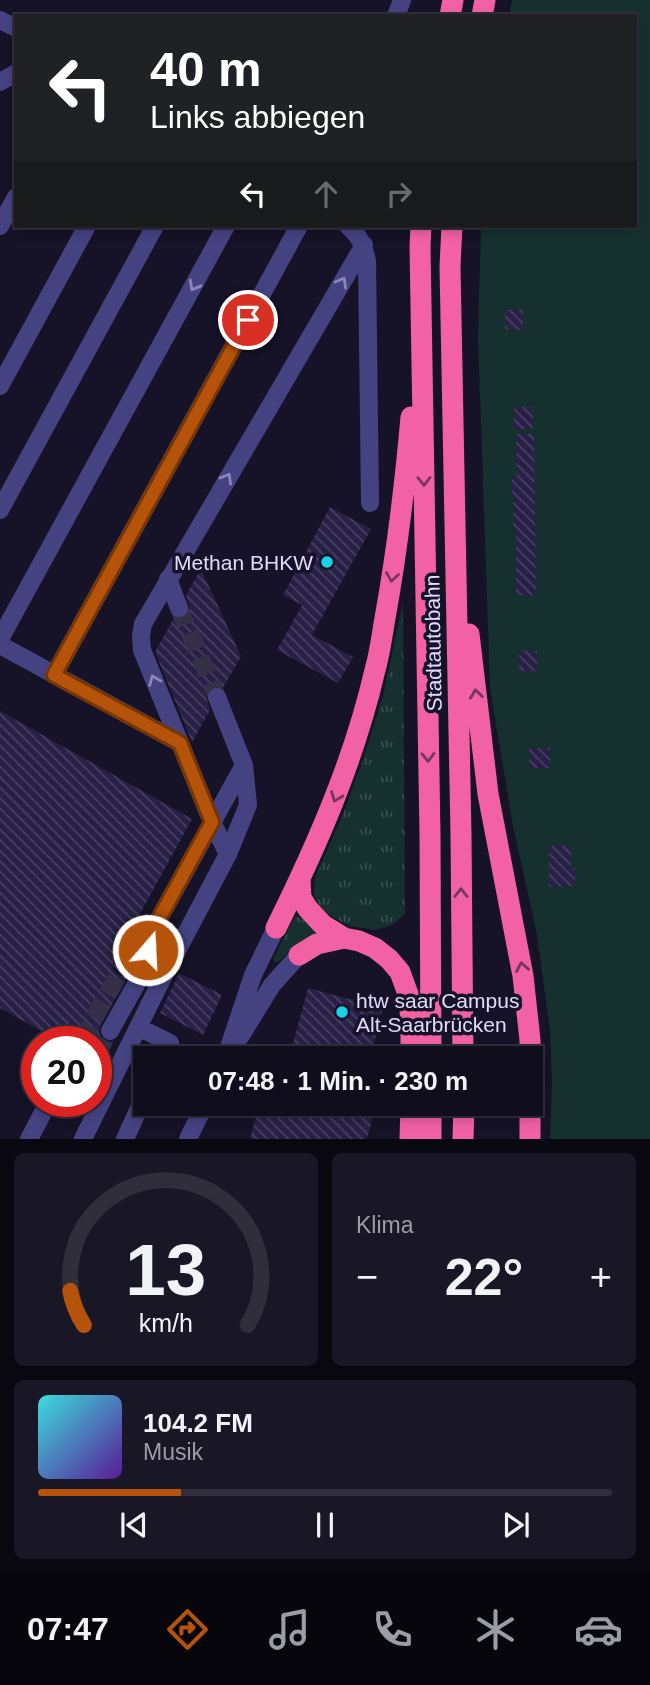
<!DOCTYPE html>
<html lang="de">
<head>
<meta charset="utf-8">
<style>
  body { margin:0; font-family:Helvetica,sans-serif; background:#191726; color:#f1f3f6; height:100vh; display:flex; flex-direction:column; font-size:26px; white-space:nowrap }
  * { box-sizing:border-box; margin:0 }
  p { font-size:23px; color:#9c9ca4 }
  .icon { flex:none; width:38px; height:38px; fill:none; stroke:currentColor; stroke-width:2; stroke-linecap:round; stroke-linejoin:round }
  .map { position:relative; height:1139px; overflow:hidden }
  .details { display:flex; flex-direction:column; gap:14px; padding:14px; background:#090810; flex:1 }
  .details>* { flex:none }
  .top-card { position:absolute; left:14px; top:14px; width:623px; height:214px; border-radius:0px; box-shadow:0 4px 10px #0003,0 0 0 2px #302e3b; background:#202124; color:#fff; overflow:hidden }
  .speed { position:absolute; left:21px; top:1026px; display:flex; gap:14px; font-size:35px; font-weight:700; text-align:center }
  .speed>* { display:grid; place-content:center; width:91px; height:91px; border-radius:50%; background:#100e1d; box-shadow:0 4px 10px #0003,0 0 0 2px #302e3b; line-height:1 }
  .speed .limit { border:10px solid #d22; background:#fff; color:#111 }
  .pin { position:absolute; display:grid; place-items:center; width:60px; height:60px; color:#fff; margin:-30px; border:4px solid #fff; border-radius:50%; box-shadow:0 2px 7px #0007 }
  .me { position:absolute; width:77px; margin:-38px; rotate:19deg; stroke-linejoin:round; filter:drop-shadow(0 0 5px #0008) }
  .turn { display:flex; align-items:center; gap:24px; height:147px; padding:0 21px; font-size:32px }
  .turn .icon { width:91px; height:91px; stroke-width:2.5 }
  .turn b { display:block; font-size:49px; line-height:60px }
  .lanes { display:flex; align-items:center; height:66px; padding:0 21px; background:#0003; justify-content:center; gap:35px; direction:ltr }
  .lanes .off { opacity:.35 }
  .big { font-size:52px; font-weight:800; line-height:1.1 }
  .details .card { flex:1; display:flex; flex-direction:column; justify-content:center; gap:10px; min-width:0; padding:0 24px; border-radius:10px; background:#191726 }
  .details .dial { align-items:center; gap:0 }
  .dial svg { height:182px; overflow:visible; fill:none; stroke:#302e3b; stroke-width:7; stroke-linecap:round; text-anchor:middle }
  .dial text { fill:#f1f3f6; stroke:none }
  .song { display:flex; align-items:center; gap:21px }
  .cover { width:84px; height:84px; border-radius:10px; background:linear-gradient(135deg,hsl(180 70% 55%),hsl(270 70% 35%)) }
  .played { height:7px; border-radius:4px; background:linear-gradient(90deg,#b45309 25%,#302e3b 25%) }
  .keys { display:flex; justify-content:space-around; direction:ltr }
  .heat { display:flex; justify-content:space-between; align-items:center; font-size:38px; direction:ltr }
  .details .tiles { flex:1; display:grid; gap:14px; grid-template-columns:1fr 1fr }
  .card:last-child { grid-column:span 2 }
  .trip { position:absolute; left:133px; top:1046px; width:410px; height:70px; border-radius:0px; background:#100e1d; box-shadow:0 4px 10px #0003,0 0 0 2px #302e3b; font-weight:800; line-height:70px; text-align:center }
  .tab-bar { display:flex; height:112px; justify-content:space-around; align-items:center; background:#06060c; color:#9c9ca4 }
  .tab-bar .icon { width:49px; height:49px }
  .tab-bar .on { color:#b45309 }
  .tab-bar b { font-size:32px; color:#f1f3f6 }
  .map>svg:first-child { display:block }
  .grass { fill:url(#grass-tufts) }
  .garden { fill:#163030 }
  .building { fill:url(#building-back-hatch) }
  .lines { fill:none; stroke-linecap:round; stroke-linejoin:round }
  .minor-tunnel { stroke:#343047; stroke-width:18; stroke-dasharray:18 9; stroke-linecap:butt }
  .minor { stroke:#454282; stroke-width:18 }
  .highway { stroke:#f161a3; stroke-width:21 }
  .oneway { stroke:#8b87b9 }
  .oneway2 { stroke:#79365f }
  .route-casing { stroke:#753606; stroke-width:18 }
  .route { stroke:#b45309; stroke-width:12 }
  .poi-dot { fill:#19d2ea; stroke:#161227; stroke-width:2.5 }
  .labels { text-anchor:middle; dominant-baseline:central; stroke-width:7; stroke-linejoin:round; paint-order:stroke }
  .poi-label { font-size:21px; fill:#e0dbfc; stroke:#161227; text-anchor:end }
  .street-label { font-size:21px; fill:#e0dbfc; stroke:#161227 }
</style>
</head>
<body>
<div class="map">
<svg width="650" height="1139" viewBox="0 0 650 1139">
  <defs>
    <pattern id="grass-tufts" width="24" height="20" patternUnits="userSpaceOnUse" patternTransform="scale(1.75)"><rect width="24" height="20" fill="#163030"/><path d="M3 7l-1-3M5 7V3M7 7l1-3M15 17l-1-3M17 17v-4M19 17l1-3" fill="none" stroke="#384d4f"/></pattern>
    <pattern id="building-back-hatch" width="6" height="6" patternUnits="userSpaceOnUse" patternTransform="scale(1.75)"><rect width="6" height="6" fill="#282046"/><path d="M-1 5l2 2M0 0l6 6M5-1l2 2" fill="none" stroke="#474062"/></pattern>
  </defs>
  <rect width="100%" height="100%" fill="#161227"/>
  <!-- grass -->
  <path class="grass" d="M403,602l2,312 -13,11 -17,5 -25,-4 -19,-10 -12,-10 -5,-11 1,-18 26,-58 22,-59 20,-64z
    M295,916c7,1 17,10 20,16l-1,4 -20,10 -16,16h-3l-2,-3z"/>
  <!-- garden -->
  <path class="garden" d="M512,0h138v1139h-100l2,-57 -2,-52 -13,-95 -24,-109 -23,-138 -12,-351 3,-111h154v-210h-126z"/>
  <!-- building -->
  <path class="building" d="M505,310h18v20l-18,-1z
    M514,407h19v22h-19z
    M516,434h18l2,161h-20v-67h-3v-35h-1v-17h5z
    M330,507l41,22 -59,106 41,22 -15,26 -61,-33 25,-45 -19,-10z
    M201,569l40,87 -18,32 -10,-2 -5,5 -2,5 4,14 -18,32 -37,-90 19,-34 8,1 6,-4 2,-6 -4,-14z
    M519,651h18v20h-18z
    M0,711l192,108 -79,144v6l3,4 6,3h6l-28,50 -1,6 2,5 4,4h9l-18,32v-32h-37l-59,-33z
    M529,748h21v20h-21z
    M549,846h22v22h4v18l-26,1z
    M179,973l43,22 -19,40 -43,-22z
    M308,988l75,20 -13,51h-81z
    M259,1104h117l-9,35h-117z"/>
  <g class="lines">
    <!-- minor-tunnel -->
    <path class="minor-tunnel" d="M179,608l38,89
      M81,1041l43,-76
      M96,1055l14,-24"/>
    <!-- minor -->
    <path class="minor" d="M396,16l6,-16
      M0,20l16,8
      M0,82l16,-9
      M0,226l16,-29
      M348,226c12,10 16,20 19,35l3,242
      M0,386l87,-160
      M0,510l155,-284
      M168,579l11,29
      M0,639l226,-413
      M0,645l180,98
      M54,675l245,-449
      M228,854l-16,-32 -70,-172 -1,-14 2,-12 221,-379
      M124,965l31,-39 89,-161
      M138,1027l32,16 -7,16
      M110,1031l32,-57 10,-39
      M240,1037l32,-52 27,-30
      M225,1059l28,-84 23,-47
      M29,1139l20,-38
      M83,1139l77,-156 68,-129 20,-49 -4,-40 -27,-68
      M125,1139l20,-44
      M188,1139l17,-35"/>
    <!-- highway -->
    <path class="highway" d="M450,16l3,-16
      M482,16l3,-16
      M421,226l-1,20 10,588 1,225
      M452,226l-2,40 11,569 2,224
      M469,634l19,160 35,182 7,64v19
      M300,879l1,19 7,11 15,16 21,13 15,3 16,7 14,11 11,13 8,22 3,26v39
      M276,928c41,-83 78,-167 99,-258 5,-17 7,-35 10,-52 12,-66 20,-133 26,-201
      M299,955l18,-11 27,-6
      M410,1139l1,-35
      M431,1139v-35
      M463,1139l1,-35
      M530,1139v-67"/>
  </g>
  <!-- one-way arrows -->
  <defs><path id="oneway-chevron" d="M-2-3.5L2.5 0L-2 3.5" fill="none" stroke-width="1.6" stroke-linecap="round" stroke-linejoin="round" transform="scale(1.75)"/></defs>
  <g class="oneway">
    <use href="#oneway-chevron" transform="translate(342 282) rotate(-60)"/>
    <use href="#oneway-chevron" transform="translate(194 286) rotate(119)"/>
    <use href="#oneway-chevron" transform="translate(227 478) rotate(-60)"/>
    <use href="#oneway-chevron" transform="translate(154 680) rotate(-112)"/>
  </g>
  <g class="oneway2">
    <use href="#oneway-chevron" transform="translate(424 481) rotate(89)"/>
    <use href="#oneway-chevron" transform="translate(392 577) rotate(99)"/>
    <use href="#oneway-chevron" transform="translate(476 694) rotate(-97)"/>
    <use href="#oneway-chevron" transform="translate(428 757) rotate(89)"/>
    <use href="#oneway-chevron" transform="translate(336 797) rotate(111)"/>
    <use href="#oneway-chevron" transform="translate(461 893) rotate(-90)"/>
    <use href="#oneway-chevron" transform="translate(522 967) rotate(-100)"/>
  </g>
  <g class="lines">
    <!-- route casing -->
    <g class="route-casing">
      <path id="route" d="M148,950l7,-24 57,-104 -32,-79 -126,-68 194,-355"/>
    </g>
    <!-- route -->
    <use href="#route" class="route"/>
  </g>
  <!-- markers -->
  <g class="poi-dot">
    <circle cx="327" cy="562" r="7"/>
    <circle cx="342" cy="1012" r="7"/>
  </g>
  <g class="labels">
    <!-- poi labels -->
    <g class="poi-label">
      <text x="313" y="562">Methan BHKW</text>
      <text x="356" y="1000" text-anchor="start">htw saar Campus<tspan x="356" dy="24">Alt-Saarbrücken</tspan></text>
    </g>
    <!-- street labels -->
    <g class="street-label">
      <text transform="translate(433 643) rotate(-91)">Stadtautobahn</text>
    </g>
  </g>
</svg>
<div class="speed"><div class="limit">20</div></div>
<div class="pin" style="left:248px;top:320px;background:#d93025"><svg class="icon" aria-label="arrive" viewBox="0 0 24 24"><path d="M6 21V4h12l-3 4 3 4H6"/></svg></div>
<svg class="me" style="left:148px;top:950px" viewBox="-20 -20 40 40"><circle r="17" fill="#b45309" stroke="#fff" stroke-width="3"/><path d="M0-11L8 9 0 5-8 9z" fill="#fff"/></svg>
<div class="trip">07:48 · 1 Min. · 230 m</div>
<div class="top-card">
<div class="turn"><svg class="icon" aria-label="left" viewBox="0 0 24 24"><path d="M17 20v-9H6M10 6l-5 5 5 5"/></svg><div><b>40 m</b>Links abbiegen</div></div>
<div class="lanes"><svg class="icon" aria-label="left" viewBox="0 0 24 24"><path d="M17 20v-9H6M10 6l-5 5 5 5"/></svg><svg class="icon off" aria-label="ahead" viewBox="0 0 24 24"><path d="M12 20V5M6 11l6-6 6 6"/></svg><svg class="icon off" aria-label="right" viewBox="0 0 24 24"><path d="M7 20v-9h11M14 6l5 5-5 5"/></svg></div>
</div>
</div>
<section class="details">
<div class="tiles">
<div class="card dial"><svg viewBox="0 0 100 80">
<path d="M14 69A42 42 0 1 1 86 69"/>
<path d="M14 69A42 42 0 0 1 8 54" stroke="#b45309"/>
<text x="50" y="56" font-size="32" font-weight="700">13</text>
<text x="50" y="72" font-size="11">km/h</text>
</svg></div>
<div class="card"><p>Klima</p>
<div class="heat"><a>−</a><b class="big">22°</b><a>+</a></div>
</div>
<div class="card">
<div class="song"><i class="cover"></i><div><b>104.2 FM</b><p>Musik</p></div></div>
<div class="played"></div>
<div class="keys"><svg class="icon" aria-label="previous" viewBox="0 0 24 24"><path d="M18 5L8 12l10 7zM5 5v14"/></svg><svg class="icon" aria-label="pause" viewBox="0 0 24 24"><path d="M8 5v14M16 5v14"/></svg><svg class="icon" aria-label="next" viewBox="0 0 24 24"><path d="M6 5l10 7-10 7zM19 5v14"/></svg></div>
</div>
</div>
</section>
<nav class="tab-bar">
<b>07:47</b>
<svg class="icon on" aria-label="directions" viewBox="0 0 24 24"><path d="M12 3l9 9-9 9-9-9zM9 14v-3h6M13 9l2 2-2 2"/></svg>
<svg class="icon" aria-label="music" viewBox="0 0 24 24"><path d="M9 18V5l10-2v13"/><circle cx="6" cy="18" r="3"/><circle cx="16" cy="16" r="3"/></svg>
<svg class="icon" aria-label="phone" viewBox="0 0 24 24"><path d="M5 4h4l2 5-3 2q2 4 5 5l2-3 5 2v4C11 20 4 13 5 4z"/></svg>
<svg class="icon" aria-label="climate" viewBox="0 0 24 24"><path d="M12 3v18M4 7l16 10M4 17L20 7"/></svg>
<svg class="icon" aria-label="car" viewBox="0 0 24 24"><path d="M5 17H2v-5l4-1 3-4h7l3 4 3 1v5h-3M9 17h6M6 11h13"/><circle cx="7" cy="17" r="2"/><circle cx="17" cy="17" r="2"/></svg>
</nav>
</body>
</html>
